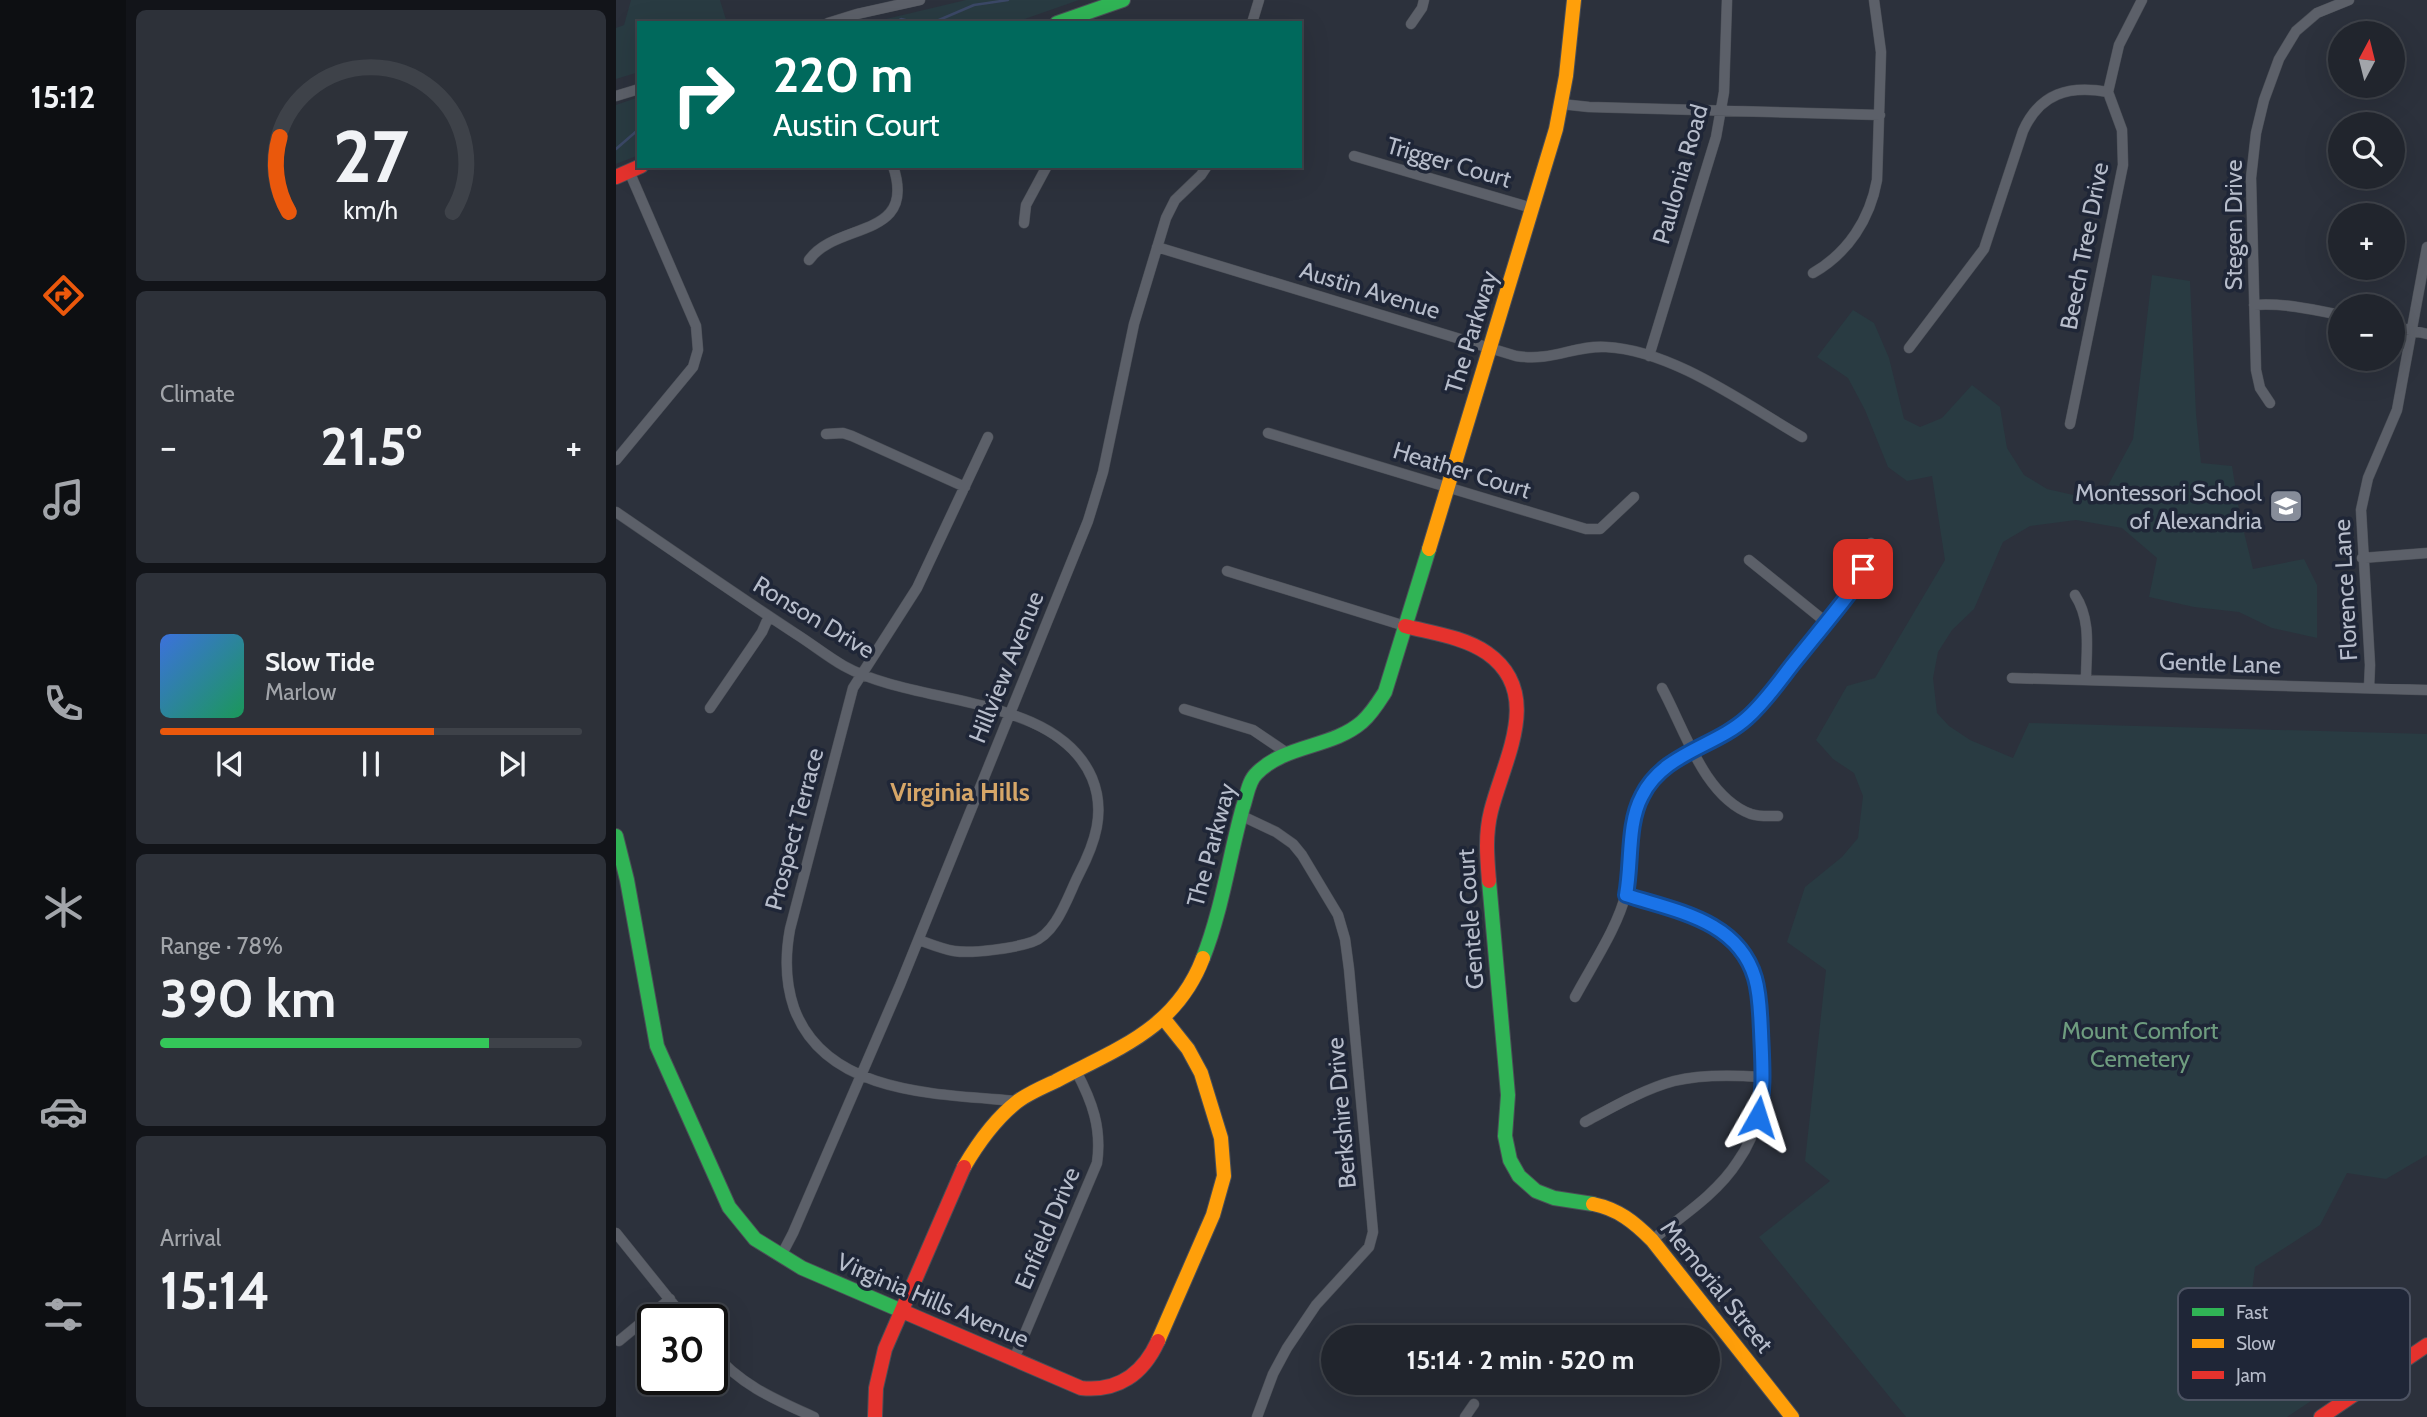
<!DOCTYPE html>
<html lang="en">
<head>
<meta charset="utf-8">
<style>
  body { margin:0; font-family:Cabin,sans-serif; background:#2d3139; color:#f1f3f6; height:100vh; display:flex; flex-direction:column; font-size:26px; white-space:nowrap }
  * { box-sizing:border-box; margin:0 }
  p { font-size:23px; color:#a2a5aa }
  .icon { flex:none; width:38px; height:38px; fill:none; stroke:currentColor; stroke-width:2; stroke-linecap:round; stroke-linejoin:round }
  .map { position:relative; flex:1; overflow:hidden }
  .sheet { display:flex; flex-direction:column; gap:10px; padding:10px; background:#121419; width:490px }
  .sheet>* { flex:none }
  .banner { position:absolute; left:21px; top:21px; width:665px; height:147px; border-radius:0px; box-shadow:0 7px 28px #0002,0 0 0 2px #3e4249; background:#00695c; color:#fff; overflow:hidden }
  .needle { width:46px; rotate:7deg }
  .tools { position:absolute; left:1712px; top:21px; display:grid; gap:14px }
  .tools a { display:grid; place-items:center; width:77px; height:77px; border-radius:50%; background:#21252d; box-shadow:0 7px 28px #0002,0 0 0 2px #3e4249; font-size:35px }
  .speed { position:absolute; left:21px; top:1304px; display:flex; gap:14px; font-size:35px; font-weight:700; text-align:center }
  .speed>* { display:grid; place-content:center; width:91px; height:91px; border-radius:50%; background:#21252d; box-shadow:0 7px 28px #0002,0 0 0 2px #3e4249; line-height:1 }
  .speed .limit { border:4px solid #111; border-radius:10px; background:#fff; color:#111 }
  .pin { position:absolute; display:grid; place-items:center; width:60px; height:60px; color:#fff; margin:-30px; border-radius:14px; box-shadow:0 4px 10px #0006 }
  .me { position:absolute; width:77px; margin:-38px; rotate:6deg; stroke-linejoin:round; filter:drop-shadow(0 0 5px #0008) }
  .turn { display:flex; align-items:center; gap:24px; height:147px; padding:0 21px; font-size:32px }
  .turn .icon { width:91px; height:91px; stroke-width:2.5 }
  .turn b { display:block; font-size:49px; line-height:60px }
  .big { font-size:52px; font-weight:700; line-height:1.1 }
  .sheet .widget { flex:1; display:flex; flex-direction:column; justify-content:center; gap:10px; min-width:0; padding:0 24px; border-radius:10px; background:#2d3139 }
  .sheet .dial { align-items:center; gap:0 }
  .dial svg { height:182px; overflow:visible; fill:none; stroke:#3e4249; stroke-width:7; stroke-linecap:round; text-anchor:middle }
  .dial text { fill:#f1f3f6; stroke:none }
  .song { display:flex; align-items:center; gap:21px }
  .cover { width:84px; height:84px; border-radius:10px; background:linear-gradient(135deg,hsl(220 70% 55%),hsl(150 70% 35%)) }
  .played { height:7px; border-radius:4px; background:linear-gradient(90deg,#ea580c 65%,#3e4249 65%) }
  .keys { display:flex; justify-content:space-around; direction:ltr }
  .heat { display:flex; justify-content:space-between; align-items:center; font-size:38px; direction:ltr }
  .charge { height:10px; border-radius:5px; background:linear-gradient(90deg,#34c759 78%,#3e4249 0) }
  .trip { position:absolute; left:705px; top:1325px; width:399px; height:70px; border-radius:35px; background:#21252d; box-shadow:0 7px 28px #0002,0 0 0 2px #3e4249; font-weight:700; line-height:70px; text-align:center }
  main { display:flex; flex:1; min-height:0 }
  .dock { display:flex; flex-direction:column; width:126px; justify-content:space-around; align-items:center; background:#0d0f12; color:#a2a5aa }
  .dock .icon { width:49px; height:49px }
  .dock .current { color:#ea580c }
  .dock b { font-size:32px; color:#f1f3f6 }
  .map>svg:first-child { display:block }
  .green { fill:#293b42 }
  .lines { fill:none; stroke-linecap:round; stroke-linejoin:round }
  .stream { stroke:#3b4866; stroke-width:2.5 }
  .street-casing { stroke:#4a4e56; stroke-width:11 }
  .fast-casing { stroke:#4a4e56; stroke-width:16 }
  .slow-casing { stroke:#4a4e56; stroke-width:16 }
  .jam-casing { stroke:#4a4e56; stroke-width:16 }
  .street { stroke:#5c6069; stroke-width:10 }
  .fast { stroke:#30b455; stroke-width:14 }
  .slow { stroke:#ff9f0a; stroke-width:14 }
  .jam { stroke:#e5322d; stroke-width:14 }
  .route-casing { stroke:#114b97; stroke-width:18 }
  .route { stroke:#1a73e8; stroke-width:12 }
  .labels { text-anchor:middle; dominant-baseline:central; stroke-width:7; stroke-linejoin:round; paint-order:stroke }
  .street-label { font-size:24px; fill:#b7bdcb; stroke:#1f2637 }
  .poi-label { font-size:24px; fill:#b7bdcb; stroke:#1f2637; text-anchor:end }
  .park-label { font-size:24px; fill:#6e9c7f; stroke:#1f2637 }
  .neighbourhood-label { font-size:26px; font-weight:bold; fill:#d6a668; stroke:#1f2637 }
  .key { fill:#1f2637; stroke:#4d5363; stroke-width:2 }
  .key-label { font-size:19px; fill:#b7bdcb }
</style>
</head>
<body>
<main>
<nav class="dock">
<b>15:12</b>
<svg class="icon current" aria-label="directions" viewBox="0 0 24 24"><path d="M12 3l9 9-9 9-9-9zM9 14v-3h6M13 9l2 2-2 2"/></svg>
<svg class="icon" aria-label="music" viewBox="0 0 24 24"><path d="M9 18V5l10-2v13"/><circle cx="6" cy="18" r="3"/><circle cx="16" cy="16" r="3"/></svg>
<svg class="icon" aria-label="phone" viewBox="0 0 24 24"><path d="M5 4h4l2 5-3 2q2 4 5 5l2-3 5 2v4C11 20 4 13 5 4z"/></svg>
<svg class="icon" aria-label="climate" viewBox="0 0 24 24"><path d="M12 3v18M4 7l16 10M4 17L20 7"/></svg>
<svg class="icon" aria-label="car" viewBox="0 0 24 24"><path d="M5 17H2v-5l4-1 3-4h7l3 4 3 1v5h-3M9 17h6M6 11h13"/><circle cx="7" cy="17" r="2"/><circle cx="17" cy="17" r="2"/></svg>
<svg class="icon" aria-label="filters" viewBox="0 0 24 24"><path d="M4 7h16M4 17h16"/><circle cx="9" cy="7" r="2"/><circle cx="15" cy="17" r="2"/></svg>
</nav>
<section class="sheet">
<div class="widget dial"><svg viewBox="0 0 100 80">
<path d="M14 69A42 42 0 1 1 86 69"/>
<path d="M14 69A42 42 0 0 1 10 36" stroke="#ea580c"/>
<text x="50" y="56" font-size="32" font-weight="700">27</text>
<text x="50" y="72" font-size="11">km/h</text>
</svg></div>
<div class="widget"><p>Climate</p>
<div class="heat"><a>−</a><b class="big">21.5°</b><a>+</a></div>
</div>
<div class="widget">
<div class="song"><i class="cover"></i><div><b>Slow Tide</b><p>Marlow</p></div></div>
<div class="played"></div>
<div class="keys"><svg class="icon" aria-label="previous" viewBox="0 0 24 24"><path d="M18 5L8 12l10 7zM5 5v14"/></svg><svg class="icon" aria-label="pause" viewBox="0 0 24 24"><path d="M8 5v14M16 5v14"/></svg><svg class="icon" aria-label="next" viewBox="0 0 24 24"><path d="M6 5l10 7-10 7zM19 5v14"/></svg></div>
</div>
<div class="widget"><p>Range · 78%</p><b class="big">390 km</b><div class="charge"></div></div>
<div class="widget"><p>Arrival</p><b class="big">15:14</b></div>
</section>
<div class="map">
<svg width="1811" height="1417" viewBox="0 0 1811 1417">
  <rect width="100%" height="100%" fill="#2c313c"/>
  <!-- green -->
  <path class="green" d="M15,0h89l7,23h-88v49l-23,7v-51l8,-3z
    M350,0h113l-66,23h-144z
    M23,97v58l-23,9v-59z
    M1536,275l38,6 6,133 5,49 31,3 8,50 13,53 51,-10 13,26v53l-45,-10 -33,-16 -45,-5 -45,-10 8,-39 -35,-30 -46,-8 -46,6 -27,16 -29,67 -22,21 -14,22 -5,26 4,35 12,13 21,14 43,18 16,-35 398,11v421l-41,24 -39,-6 -27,52 -65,42 -6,48 71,80 -33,22h-381l-147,-180 71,-56 -25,-20 21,-191 -39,-28 18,-55 37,-30 16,-19 5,-42 -9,-23 -21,-14 -17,-19 31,-54 28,-8 70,-118 -13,-84 -25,5 -19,-14 -23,-57 -17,-32 -31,-21 36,-47 21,13 15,35 15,61 16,8 22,-9 30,-33 28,22 7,41 17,27 23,14 31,7 27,-5 28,-52z"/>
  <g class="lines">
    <!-- stream -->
    <path class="stream" d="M278,23l7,-4 17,4
      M316,23l42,-18 34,-5
      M0,149l23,-20"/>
    <!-- street casing -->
    <g class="street-casing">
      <path id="street" d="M212,23l29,-9 63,-14
        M636,23l7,-23
        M795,24l11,-16 2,-8
        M0,96l23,-7
        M945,104l28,3 291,8
        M738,156l178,52
        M408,223l2,-18 21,-39
        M541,247l359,109c37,6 58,-11 90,-9 66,3 139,57 196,90
        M193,260c27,-39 109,-20 84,-94
        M1197,273c35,-20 57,-54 64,-93l4,-128 -7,-52
        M1638,305c30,-2 57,4 86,10
        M1776,326l35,8
        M1293,348l75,-99 39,-118c17,-38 46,-46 85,-39
        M1033,356l67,-219 8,-45 3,-92
        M1654,403l-10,-15 -4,-18 -5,-192 5,-45 8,-33 15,-41 17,-28 21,-18 32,-13
        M1454,424l53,-259 -1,-35 -14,-38 11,-47 23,-45
        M652,433l318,96h14l34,-32
        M210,434l17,-1 9,3 113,51
        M372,437l-71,151 -64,100 -63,241c-5,27 -5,53 4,79 32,88 147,86 224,93
        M0,460l77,-93 5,-17 -2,-24 -67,-155
        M0,512c60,41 119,82 180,122 16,10 32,23 48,32 71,40 212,28 248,112 14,34 3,65 -13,96 -11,21 -22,60 -47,68 -18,6 -59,12 -78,9 -12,-2 -24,-7 -35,-11
        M1746,558l65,-5
        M1133,560l78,63
        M611,571l178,55
        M1459,595c17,26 11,56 11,85
        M1396,678l415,12
        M1046,688c22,40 42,109 89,126 9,3 18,2 27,2
        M1753,688l1,-23 -9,-155 7,-32 29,-68 30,-163
        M94,708l52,-76 7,-16
        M568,709l69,21 34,23
        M624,815l36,17 17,12 9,11 36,60 7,24 4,30 24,263 -4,15 -53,58 -29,43 -14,26 -16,43
        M1010,895c30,10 74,18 98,37 14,11 25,27 30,43 9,27 11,111 5,138 -4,17 -11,34 -21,48 -21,33 -56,55 -86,79
        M959,997c17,-32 43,-70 51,-104 8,-35 -1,-72 19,-103 24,-37 68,-43 99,-69 18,-15 31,-34 46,-52 21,-27 42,-53 62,-79l11,-21 8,-26
        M969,1122c28,-15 59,-33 89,-41 28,-7 59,-6 87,-4
        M0,1233l70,87
        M165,1256l12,-23 107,-248 188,-464 15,-49 31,-148 32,-106 9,-18 26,-25 6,-9
        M3,1341l51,-42
        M96,1351c28,34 64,49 102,66
        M398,1359l83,-196c5,-35 -5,-62 -21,-92
        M849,1417l9,-13"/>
    </g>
    <!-- fast casing -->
    <g class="fast-casing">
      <path id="fast" d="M441,23l66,-23
        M0,836l11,44 30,166 72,161 26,32 47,29 100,43
        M873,881l19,214 -3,41 5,24 9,16 17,15 18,7 39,6
        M587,958c19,-48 26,-101 40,-151 4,-11 5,-26 14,-34 29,-29 75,-25 105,-51 10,-9 16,-19 23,-30l44,-143"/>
    </g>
    <!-- slow casing -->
    <g class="slow-casing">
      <path id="slow" d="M813,549l127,-420 10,-53 8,-76
        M348,1167c14,-24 31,-48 54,-66 11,-8 25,-14 38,-20 62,-33 120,-52 147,-123
        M977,1204c25,5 41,18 59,36l140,177
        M542,1341l55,-126 11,-39 -3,-38 -20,-65 -13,-24 -24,-30"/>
    </g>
    <!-- jam casing -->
    <g class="jam-casing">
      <path id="jam" d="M0,177l25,-11
        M789,626c27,7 59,11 82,27 57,40 17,106 4,158 -6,24 -4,46 -2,70
        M286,1311l179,77c37,4 62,-14 77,-47
        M259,1417l1,-29 9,-39 79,-182
        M1705,1417l106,-72"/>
    </g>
    <!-- street -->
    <use href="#street" class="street"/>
    <!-- fast -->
    <use href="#fast" class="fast"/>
    <!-- slow -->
    <use href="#slow" class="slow"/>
    <!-- jam -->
    <use href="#jam" class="jam"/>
  </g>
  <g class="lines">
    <!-- route casing -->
    <g class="route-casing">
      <path id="route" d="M1142,1117c7,-27 4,-58 3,-86 -1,-17 -1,-36 -6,-53 -17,-58 -80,-67 -129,-83 6,-32 1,-71 16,-99 21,-43 73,-49 105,-78 18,-16 31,-35 45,-53 20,-25 41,-50 60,-75l11,-21"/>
    </g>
    <!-- route -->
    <use href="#route" class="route"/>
  </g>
  <!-- icons -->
  <defs>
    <g id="school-square" transform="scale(1.75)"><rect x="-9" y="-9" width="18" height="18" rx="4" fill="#868c99" stroke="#1f2637"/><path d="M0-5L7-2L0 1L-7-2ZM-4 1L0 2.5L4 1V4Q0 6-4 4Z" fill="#fff"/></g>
  </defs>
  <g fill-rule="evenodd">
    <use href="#school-square" x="1670" y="506"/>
  </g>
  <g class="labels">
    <!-- street labels -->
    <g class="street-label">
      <text transform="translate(833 162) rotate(16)">Trigger Court</text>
      <text transform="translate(1064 174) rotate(-74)">Paulonia Road</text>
      <text transform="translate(1617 225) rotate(-90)">Stegen Drive</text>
      <text transform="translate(1468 246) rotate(-79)">Beech Tree Drive</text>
      <text transform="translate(754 290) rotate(17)">Austin Avenue</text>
      <text transform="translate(855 332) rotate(-73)">The Parkway</text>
      <text transform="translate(846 470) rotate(17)">Heather Court</text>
      <text transform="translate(1729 590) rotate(-93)">Florence Lane</text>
      <text transform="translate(198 617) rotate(31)">Ronson Drive</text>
      <text transform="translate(1604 663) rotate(2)">Gentle Lane</text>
      <text transform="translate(390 667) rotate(-68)">Hillview Avenue</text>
      <text transform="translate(178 829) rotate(-75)">Prospect Terrace</text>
      <text transform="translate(595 845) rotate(-75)">The Parkway</text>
      <text transform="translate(854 919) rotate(-94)">Gentele Court</text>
      <text transform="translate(725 1113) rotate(-95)">Berkshire Drive</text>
      <text transform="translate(431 1228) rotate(-67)">Enfield Drive</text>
      <text transform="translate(1101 1286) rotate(51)">Memorial Street</text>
      <text transform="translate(317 1300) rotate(23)">Virginia Hills Avenue</text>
    </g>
    <!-- poi labels -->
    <g class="poi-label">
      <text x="1646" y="492">Montessori School<tspan x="1646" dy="28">of Alexandria</tspan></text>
    </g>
    <!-- park labels -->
    <g class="park-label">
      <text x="1524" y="1030">Mount Comfort<tspan x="1524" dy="28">Cemetery</tspan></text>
    </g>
    <!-- neighbourhood labels -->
    <g class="neighbourhood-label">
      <text x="344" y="792">Virginia Hills</text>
    </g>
  </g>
  <!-- legend -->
  <rect x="1562" y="1288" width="232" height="112" rx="10" class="key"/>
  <rect x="1576" y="1308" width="32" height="8" fill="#30b455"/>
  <rect x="1576" y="1339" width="32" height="9" fill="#ff9f0a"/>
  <rect x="1576" y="1371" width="32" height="8" fill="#e5322d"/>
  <g class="key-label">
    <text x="1620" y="1319">Fast</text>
    <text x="1620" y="1350">Slow</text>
    <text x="1620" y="1382">Jam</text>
  </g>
</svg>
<div class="tools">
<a><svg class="needle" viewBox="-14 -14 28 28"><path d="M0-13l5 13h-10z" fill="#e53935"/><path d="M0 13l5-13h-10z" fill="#a2a5aa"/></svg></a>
<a><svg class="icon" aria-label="search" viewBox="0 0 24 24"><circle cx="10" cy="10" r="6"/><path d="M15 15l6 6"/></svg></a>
<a>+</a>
<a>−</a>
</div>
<div class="speed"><div class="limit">30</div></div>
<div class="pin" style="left:1247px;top:569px;background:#d93025"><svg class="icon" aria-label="arrive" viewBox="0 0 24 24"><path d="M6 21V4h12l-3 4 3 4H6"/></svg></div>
<svg class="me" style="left:1142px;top:1117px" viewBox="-20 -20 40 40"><path d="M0-17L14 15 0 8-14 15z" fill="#1a73e8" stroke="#fff" stroke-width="4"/></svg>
<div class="trip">15:14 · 2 min · 520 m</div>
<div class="banner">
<div class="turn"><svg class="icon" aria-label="right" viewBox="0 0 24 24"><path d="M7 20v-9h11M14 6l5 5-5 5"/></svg><div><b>220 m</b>Austin Court</div></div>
</div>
</div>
</main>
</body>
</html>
